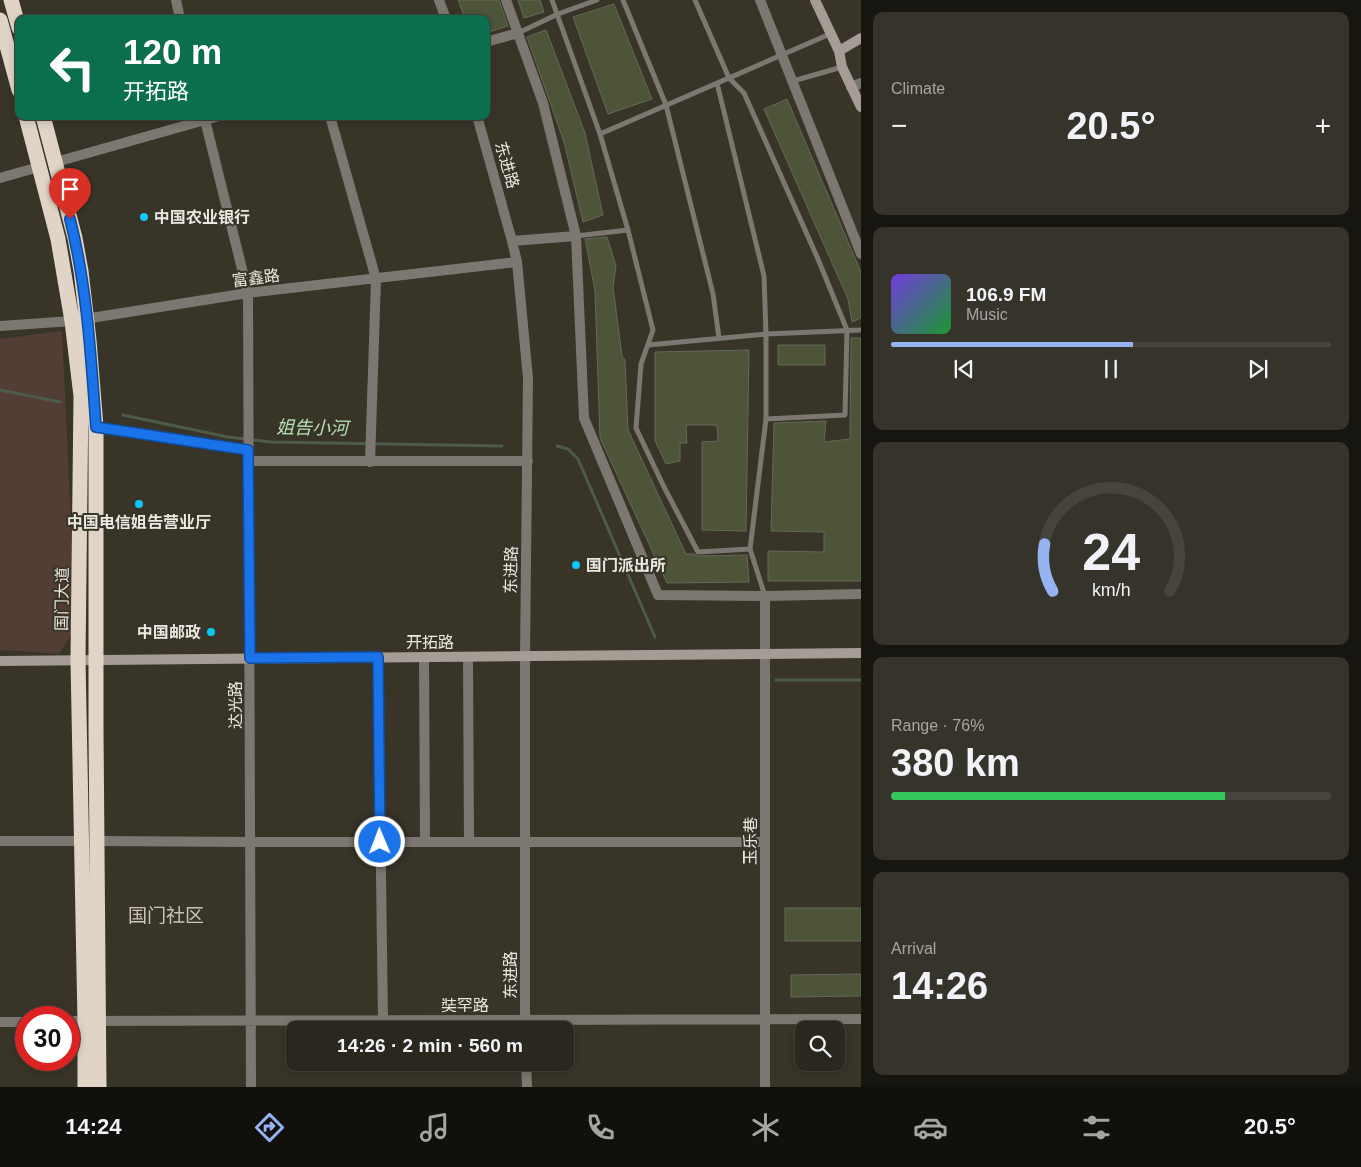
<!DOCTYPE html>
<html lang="en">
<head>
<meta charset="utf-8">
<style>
  body { margin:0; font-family:Arial,"Noto Sans SC",sans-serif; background:#36332b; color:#f1f3f6; height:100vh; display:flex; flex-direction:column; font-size:19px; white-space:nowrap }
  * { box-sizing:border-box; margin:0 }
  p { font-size:16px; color:#a5a5a4 }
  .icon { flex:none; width:28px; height:28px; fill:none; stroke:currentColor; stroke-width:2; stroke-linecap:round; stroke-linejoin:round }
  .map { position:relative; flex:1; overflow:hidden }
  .side { display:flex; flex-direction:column; gap:12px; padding:12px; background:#171510; width:500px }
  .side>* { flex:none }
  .guide { position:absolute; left:15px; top:15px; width:475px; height:105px; border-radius:10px; box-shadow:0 2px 8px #0003,0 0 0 1px #46443c; background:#0b6e4f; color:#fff; overflow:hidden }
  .tools { position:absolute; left:795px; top:1021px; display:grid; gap:10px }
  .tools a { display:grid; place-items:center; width:50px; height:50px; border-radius:10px; background:#2a271e; box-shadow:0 2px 8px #0003,0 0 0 1px #46443c; font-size:25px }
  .speed { position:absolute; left:15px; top:1006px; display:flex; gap:10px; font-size:25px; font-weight:700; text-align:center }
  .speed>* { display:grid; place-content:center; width:65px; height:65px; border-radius:50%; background:#2a271e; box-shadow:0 2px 8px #0003,0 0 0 1px #46443c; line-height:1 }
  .speed .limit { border:8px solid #d22; background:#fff; color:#111 }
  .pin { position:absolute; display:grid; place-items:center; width:42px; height:42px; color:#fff; margin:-51px -21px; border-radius:50% 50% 50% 0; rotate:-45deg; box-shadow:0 0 5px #0007 }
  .pin .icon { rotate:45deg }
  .me { position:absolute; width:55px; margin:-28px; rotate:359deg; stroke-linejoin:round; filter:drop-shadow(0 0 4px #0008) }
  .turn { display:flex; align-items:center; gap:18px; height:105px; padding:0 25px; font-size:22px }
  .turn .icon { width:65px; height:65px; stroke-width:2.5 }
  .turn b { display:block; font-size:35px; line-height:42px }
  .big { font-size:38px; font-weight:800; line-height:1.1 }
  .side .tile { flex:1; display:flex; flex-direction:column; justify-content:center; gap:8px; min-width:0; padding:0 18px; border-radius:10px; background:#36332b }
  .side .dial { align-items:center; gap:0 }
  .dial svg { height:130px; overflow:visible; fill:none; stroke:#46443c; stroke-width:7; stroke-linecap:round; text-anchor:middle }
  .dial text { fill:#f1f3f6; stroke:none }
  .song { display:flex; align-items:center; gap:15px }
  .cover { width:60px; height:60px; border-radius:8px; background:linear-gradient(135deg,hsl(260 70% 55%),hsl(130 70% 35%)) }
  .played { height:5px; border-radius:2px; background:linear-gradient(90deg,#95b2f1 55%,#46443c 55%) }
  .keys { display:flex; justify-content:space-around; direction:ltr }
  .heat { display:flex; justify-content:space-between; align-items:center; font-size:28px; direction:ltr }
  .charge { height:8px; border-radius:4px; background:linear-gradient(90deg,#34c759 76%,#46443c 0) }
  .trip { position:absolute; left:286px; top:1021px; width:288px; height:50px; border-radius:10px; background:#2a271e; box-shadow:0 2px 8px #0003,0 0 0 1px #46443c; font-weight:800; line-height:50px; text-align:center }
  .menu { display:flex; height:80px; justify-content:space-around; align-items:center; background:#11100c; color:#a5a5a4 }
  .menu .icon { width:35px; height:35px }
  .menu .current { color:#95b2f1 }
  .menu b { font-size:22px; color:#f1f3f6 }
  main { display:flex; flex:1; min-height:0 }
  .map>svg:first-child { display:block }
  .green { fill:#533e36 }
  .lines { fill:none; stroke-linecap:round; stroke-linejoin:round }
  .stream { stroke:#4d5b4b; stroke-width:3 }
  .building { fill:#4e5438; stroke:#65685a }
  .lane { stroke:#7d7772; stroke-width:5 }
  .street { stroke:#7d7772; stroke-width:10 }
  .secondary { stroke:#a59d95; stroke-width:10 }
  .highway { stroke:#e0d4c7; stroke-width:15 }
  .route-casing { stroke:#114b97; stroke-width:12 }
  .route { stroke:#1a73e8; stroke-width:9 }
  .poi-dot { fill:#09cafa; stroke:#383428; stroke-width:2 }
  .labels { text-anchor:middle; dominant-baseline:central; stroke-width:4; stroke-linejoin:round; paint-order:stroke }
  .street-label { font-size:16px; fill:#eae8e0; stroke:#383428 }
  .poi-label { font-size:16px; font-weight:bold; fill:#eae8e0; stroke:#383428; text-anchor:start }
  .water-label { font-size:18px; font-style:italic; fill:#b5e1b5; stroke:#383428 }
  .quarter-label { font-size:19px; fill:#c9c4b5; stroke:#383428 }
</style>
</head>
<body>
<main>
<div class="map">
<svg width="861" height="1087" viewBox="0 0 861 1087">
  <rect width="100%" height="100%" fill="#383428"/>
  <!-- green -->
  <path class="green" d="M62,331l14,296 -17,27 -59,-4v-311z"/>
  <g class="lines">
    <!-- stream -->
    <path class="stream" d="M0,390l60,12
      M123,415l105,22 43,5 231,4
      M557,446l11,3 10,10 77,178
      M776,680h85"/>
  </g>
  <!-- building -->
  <path class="building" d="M458,0h41l9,26 -22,7v-14h-21z
    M518,0h22l4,12 -20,6z
    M614,4l38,95 -44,15 -35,-97z
    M546,30l39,103 18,82 -20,7 -19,-80 -37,-105z
    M787,99l74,173v46l-9,4 -4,-23 -84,-190z
    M607,237l9,29 -3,21 9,69 3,4 3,70 58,124h8l4,2 49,-1 2,27 -82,1 -67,-145 -5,-147 -10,-52z
    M851,338h10v243h-93v-30l56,1v-20l-53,-1 3,-108 52,-2 -2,21 26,-3z
    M778,345h47v20h-47z
    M749,350l-3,181 -44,-1v-88l16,-1 -1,-16h-31l1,18h-7v18l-14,3 -11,-23v-89z
    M785,908h76v33h-76z
    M861,974v22l-70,1v-22z"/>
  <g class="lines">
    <!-- lane -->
    <path class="lane" d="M552,0l48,134 28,96 25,100 -12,34 -5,64 28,59 34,65 52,-3
      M623,0l43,105 47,189 6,44
      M695,0l34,78 15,15 74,166 29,71 -2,85 -79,4
      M518,33l40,-19 39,-14
      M793,81l49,-14
      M717,83l47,193 2,58v85l-16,130 15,47
      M600,134l230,-100
      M576,236l52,-6
      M648,345l118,-11 95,-4"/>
    <!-- street -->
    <path class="street" d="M176,0l4,19
      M439,0l7,19
      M506,0l37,103 33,133 8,182 74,177 107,1 96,-2
      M760,0l101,254
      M486,42l32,-9
      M851,87l10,-4
      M204,116l44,177 3,794
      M330,116l46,163 -6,183
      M477,116l35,125 5,21 11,116 -3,278v374
      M56,162l163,-46
      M0,178l39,-11
      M512,241l64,-5
      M0,326l72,-5 176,-28 269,-31
      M96,427l152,23
      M248,461h280
      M765,596v491
      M378,657l5,364
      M424,657l1,185
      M468,657l1,185
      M0,841h81
      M97,841l153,1h515
      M69,1021l792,-2
      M0,1022h26
      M526,1062l1,25"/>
    <!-- secondary -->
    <path class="secondary" d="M815,0l24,51 3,16 19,40
      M839,51l22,-13
      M0,661l861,-8"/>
    <!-- highway -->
    <path class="highway" d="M11,0l8,28
      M0,20l19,70
      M26,116l32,123 14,82 9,75 -3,264 7,361v66
      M43,116l32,122 6,33 8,69 7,87v303l3,357"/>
  </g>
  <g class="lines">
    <!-- route casing -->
    <g class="route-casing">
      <path id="route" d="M70,219c17,67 21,138 26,208l152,23 2,208 128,-1 2,185"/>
    </g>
    <!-- route -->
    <use href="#route" class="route"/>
  </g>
  <!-- markers -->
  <g class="poi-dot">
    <circle cx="144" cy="217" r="5"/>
    <circle cx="139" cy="504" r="5"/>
    <circle cx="576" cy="565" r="5"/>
    <circle cx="211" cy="632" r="5"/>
  </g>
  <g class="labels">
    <!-- street labels -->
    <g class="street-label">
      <text transform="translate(507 165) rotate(74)">东进路</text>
      <text transform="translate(256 278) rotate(-7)">富鑫路</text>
      <text transform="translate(511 570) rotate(-89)">东进路</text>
      <text transform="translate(62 599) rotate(-89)">国门大道</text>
      <text x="430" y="642">开拓路</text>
      <text transform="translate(235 705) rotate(-90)">达光路</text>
      <text transform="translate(750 841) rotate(-90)">玉乐巷</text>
      <text transform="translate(510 975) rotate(-90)">东进路</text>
      <text x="465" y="1005">奘罕路</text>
    </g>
    <!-- poi labels -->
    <g class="poi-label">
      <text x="154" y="217">中国农业银行</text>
      <text x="139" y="522" text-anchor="middle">中国电信姐告营业厅</text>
      <text x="586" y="565">国门派出所</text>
      <text x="201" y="632" text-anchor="end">中国邮政</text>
    </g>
    <!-- water labels -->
    <g class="water-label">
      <text transform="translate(312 428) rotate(1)">姐告小河</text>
    </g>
    <!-- quarter labels -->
    <g class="quarter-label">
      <text x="166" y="915">国门社区</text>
    </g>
  </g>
</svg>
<div class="tools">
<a><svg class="icon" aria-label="search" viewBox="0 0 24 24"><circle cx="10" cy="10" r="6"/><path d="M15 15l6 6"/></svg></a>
</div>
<div class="speed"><div class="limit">30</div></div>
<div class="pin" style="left:70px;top:219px;background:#d93025"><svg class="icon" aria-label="arrive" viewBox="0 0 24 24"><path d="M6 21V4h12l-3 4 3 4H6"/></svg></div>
<svg class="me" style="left:380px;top:842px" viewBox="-20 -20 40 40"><circle r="17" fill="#1a73e8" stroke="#fff" stroke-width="3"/><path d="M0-11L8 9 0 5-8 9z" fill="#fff"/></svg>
<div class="trip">14:26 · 2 min · 560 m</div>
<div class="guide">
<div class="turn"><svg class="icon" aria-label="left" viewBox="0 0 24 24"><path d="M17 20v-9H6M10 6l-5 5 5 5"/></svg><div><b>120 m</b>开拓路</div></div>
</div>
</div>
<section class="side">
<div class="tile"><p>Climate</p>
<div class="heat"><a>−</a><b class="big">20.5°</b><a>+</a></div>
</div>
<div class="tile">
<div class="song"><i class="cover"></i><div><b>106.9 FM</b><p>Music</p></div></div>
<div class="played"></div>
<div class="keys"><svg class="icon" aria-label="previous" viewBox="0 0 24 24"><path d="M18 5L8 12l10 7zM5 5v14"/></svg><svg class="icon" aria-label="pause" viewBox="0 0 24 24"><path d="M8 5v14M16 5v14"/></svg><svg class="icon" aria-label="next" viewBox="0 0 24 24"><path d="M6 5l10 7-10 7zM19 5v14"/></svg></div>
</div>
<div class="tile dial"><svg viewBox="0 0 100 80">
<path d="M14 69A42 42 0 1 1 86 69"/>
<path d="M14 69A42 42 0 0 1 9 40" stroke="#95b2f1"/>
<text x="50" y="56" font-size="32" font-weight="700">24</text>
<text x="50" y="72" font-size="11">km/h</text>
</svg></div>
<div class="tile"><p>Range · 76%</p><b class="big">380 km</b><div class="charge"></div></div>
<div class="tile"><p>Arrival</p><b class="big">14:26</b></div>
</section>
</main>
<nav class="menu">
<b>14:24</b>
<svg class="icon current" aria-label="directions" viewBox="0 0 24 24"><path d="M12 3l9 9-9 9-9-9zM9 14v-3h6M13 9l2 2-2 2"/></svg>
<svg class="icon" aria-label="music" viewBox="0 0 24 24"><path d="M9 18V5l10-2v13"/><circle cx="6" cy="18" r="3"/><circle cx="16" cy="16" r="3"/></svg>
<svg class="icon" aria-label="phone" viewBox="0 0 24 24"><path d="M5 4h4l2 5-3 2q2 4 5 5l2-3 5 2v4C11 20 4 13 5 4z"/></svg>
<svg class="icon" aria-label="climate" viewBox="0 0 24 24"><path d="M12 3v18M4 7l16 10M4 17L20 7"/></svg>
<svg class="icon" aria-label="car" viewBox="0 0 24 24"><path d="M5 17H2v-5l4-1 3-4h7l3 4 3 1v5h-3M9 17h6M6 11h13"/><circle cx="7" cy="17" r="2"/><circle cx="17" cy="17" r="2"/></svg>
<svg class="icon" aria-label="filters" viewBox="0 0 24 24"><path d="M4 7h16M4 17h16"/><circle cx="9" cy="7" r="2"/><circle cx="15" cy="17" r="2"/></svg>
<b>20.5°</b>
</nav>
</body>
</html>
